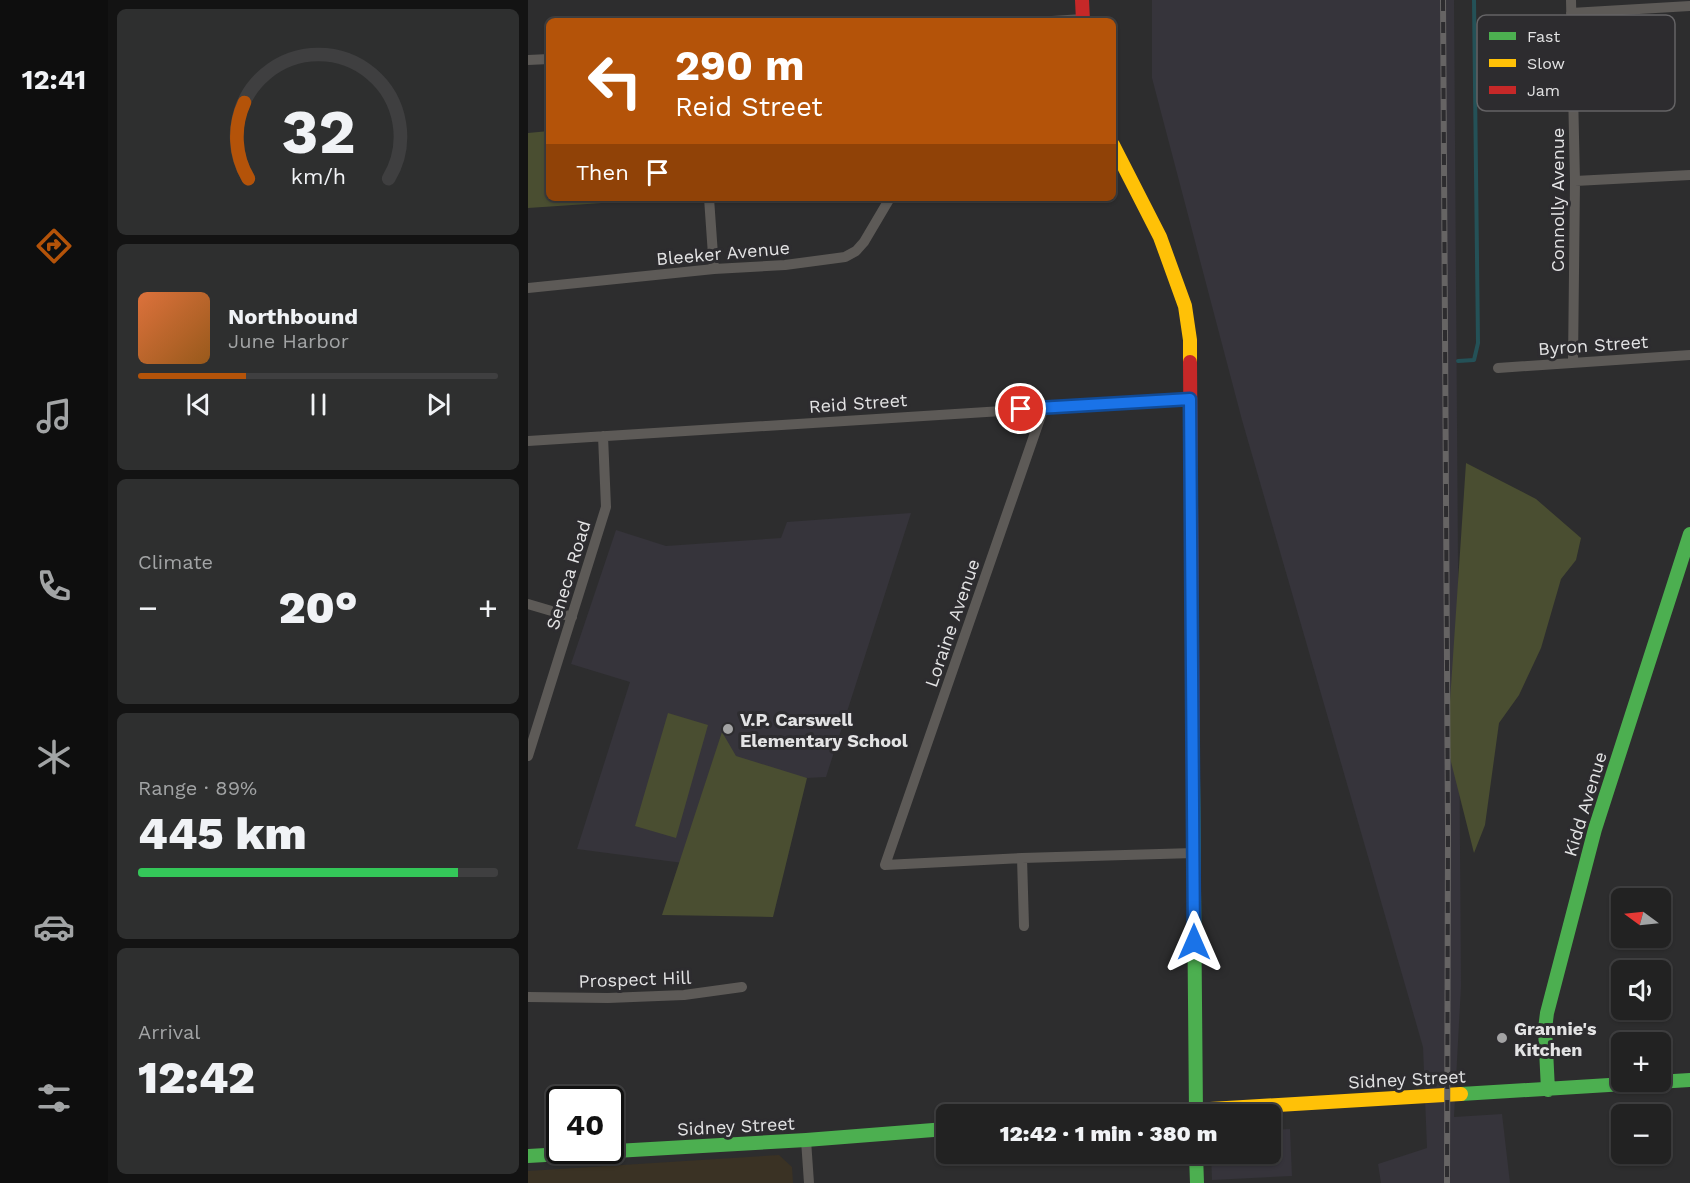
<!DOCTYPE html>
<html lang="en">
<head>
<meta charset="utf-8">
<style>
  body { margin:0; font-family:"Work Sans",sans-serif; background:#2e2f2f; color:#f1f3f6; height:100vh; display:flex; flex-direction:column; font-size:22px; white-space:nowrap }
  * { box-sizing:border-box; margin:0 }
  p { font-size:20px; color:#a2a4a5 }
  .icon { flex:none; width:33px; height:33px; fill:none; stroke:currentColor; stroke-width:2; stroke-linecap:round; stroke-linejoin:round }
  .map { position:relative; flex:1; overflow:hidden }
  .side { display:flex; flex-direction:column; gap:9px; padding:9px; background:#131313; width:420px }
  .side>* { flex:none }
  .hud { position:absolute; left:18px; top:18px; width:570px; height:183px; border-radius:9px; box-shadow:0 2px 4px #0004,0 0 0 2px #3f3f40; background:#b45309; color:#fff; overflow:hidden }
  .needle { width:39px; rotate:285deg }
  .fabs { position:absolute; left:1083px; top:888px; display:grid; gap:12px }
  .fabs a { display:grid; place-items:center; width:60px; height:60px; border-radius:9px; background:#222; box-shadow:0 2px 4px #0004,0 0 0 2px #3f3f40; font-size:30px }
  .speed { position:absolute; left:18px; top:1086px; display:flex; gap:12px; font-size:30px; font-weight:700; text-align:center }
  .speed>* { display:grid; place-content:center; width:78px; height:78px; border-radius:50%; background:#222; box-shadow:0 2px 4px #0004,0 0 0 2px #3f3f40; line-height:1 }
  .speed .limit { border:3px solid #111; border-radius:9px; background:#fff; color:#111 }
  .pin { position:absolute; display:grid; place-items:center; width:51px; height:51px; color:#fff; margin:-26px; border:3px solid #fff; border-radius:50%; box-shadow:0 2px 6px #0007 }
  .me { position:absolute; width:66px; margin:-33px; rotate:0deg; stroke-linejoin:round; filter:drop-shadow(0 0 4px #0008) }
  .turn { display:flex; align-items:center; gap:21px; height:126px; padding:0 30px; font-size:27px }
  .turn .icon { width:78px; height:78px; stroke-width:2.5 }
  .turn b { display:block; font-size:42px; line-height:51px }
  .then { display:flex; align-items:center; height:57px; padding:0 30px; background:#0003; gap:12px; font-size:22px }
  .big { font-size:45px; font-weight:800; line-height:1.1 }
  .side .card { flex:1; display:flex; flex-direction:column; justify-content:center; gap:9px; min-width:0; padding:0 21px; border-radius:9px; background:#2e2f2f }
  .side .dial { align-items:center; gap:0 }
  .dial svg { height:156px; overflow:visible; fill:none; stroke:#3f3f40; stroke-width:7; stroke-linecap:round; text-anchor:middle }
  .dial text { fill:#f1f3f6; stroke:none }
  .song { display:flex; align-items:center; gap:18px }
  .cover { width:72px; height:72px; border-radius:9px; background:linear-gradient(135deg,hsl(20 70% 55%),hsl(30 70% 35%)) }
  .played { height:6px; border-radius:3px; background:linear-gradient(90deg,#b45309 30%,#3f3f40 30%) }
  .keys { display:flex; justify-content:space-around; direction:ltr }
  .heat { display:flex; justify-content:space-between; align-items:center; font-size:33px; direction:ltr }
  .charge { height:9px; border-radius:4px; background:linear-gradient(90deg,#34c759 89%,#3f3f40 0) }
  .trip { position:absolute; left:408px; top:1104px; width:345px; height:60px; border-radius:9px; background:#222; box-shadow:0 2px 4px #0004,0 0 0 2px #3f3f40; font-weight:800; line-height:60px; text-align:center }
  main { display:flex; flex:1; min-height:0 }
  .tab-bar { display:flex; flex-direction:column; width:108px; justify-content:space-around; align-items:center; background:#0e0e0e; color:#a2a4a5 }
  .tab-bar .icon { width:42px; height:42px }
  .tab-bar .current { color:#b45309 }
  .tab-bar b { font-size:27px; color:#f1f3f6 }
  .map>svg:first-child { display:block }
  .built { fill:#36343b }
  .industrial { fill:#3a3224 }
  .green { fill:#4a4e31 }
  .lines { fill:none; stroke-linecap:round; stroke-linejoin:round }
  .stream { stroke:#245157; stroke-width:4 }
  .street { stroke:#5d5a57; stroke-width:10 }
  .fast { stroke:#4caf50; stroke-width:14 }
  .slow { stroke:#ffc107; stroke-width:14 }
  .jam { stroke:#c62828; stroke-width:14 }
  .rail-casing { stroke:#666464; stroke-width:6 }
  .rail { stroke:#2d2c2f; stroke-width:4; stroke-dasharray:11; stroke-linecap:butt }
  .route-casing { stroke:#114b97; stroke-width:15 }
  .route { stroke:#1a73e8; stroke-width:10 }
  .poi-dot { fill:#a3a3a4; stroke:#2d2c2f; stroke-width:2 }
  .labels { text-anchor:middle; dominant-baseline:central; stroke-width:6; stroke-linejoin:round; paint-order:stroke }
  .street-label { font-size:18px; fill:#e3e3e4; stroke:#2d2c2f }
  .poi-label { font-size:18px; font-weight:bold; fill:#e3e3e4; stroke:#2d2c2f; text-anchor:start }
  .key { fill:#2d2c2f; stroke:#646365; stroke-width:1.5 }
  .key-label { font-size:16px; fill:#e3e3e4 }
</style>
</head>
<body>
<main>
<nav class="tab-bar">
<b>12:41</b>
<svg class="icon current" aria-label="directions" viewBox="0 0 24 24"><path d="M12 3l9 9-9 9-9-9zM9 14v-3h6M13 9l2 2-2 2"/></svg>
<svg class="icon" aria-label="music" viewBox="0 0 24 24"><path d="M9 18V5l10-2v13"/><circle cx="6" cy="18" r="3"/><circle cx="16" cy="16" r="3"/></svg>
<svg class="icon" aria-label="phone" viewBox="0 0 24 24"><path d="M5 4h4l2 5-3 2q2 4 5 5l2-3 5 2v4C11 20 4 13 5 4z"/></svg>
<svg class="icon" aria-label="climate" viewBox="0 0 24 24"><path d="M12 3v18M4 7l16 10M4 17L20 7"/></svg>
<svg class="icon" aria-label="car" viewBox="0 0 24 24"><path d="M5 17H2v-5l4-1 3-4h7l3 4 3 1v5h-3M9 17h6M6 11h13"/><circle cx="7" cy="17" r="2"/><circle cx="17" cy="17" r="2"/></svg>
<svg class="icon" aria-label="filters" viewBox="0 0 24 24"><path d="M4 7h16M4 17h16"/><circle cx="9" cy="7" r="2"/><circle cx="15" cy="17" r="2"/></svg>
</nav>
<section class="side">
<div class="card dial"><svg viewBox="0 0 100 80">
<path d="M14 69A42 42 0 1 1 86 69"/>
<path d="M14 69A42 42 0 0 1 12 30" stroke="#b45309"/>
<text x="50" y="56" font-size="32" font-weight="700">32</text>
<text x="50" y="72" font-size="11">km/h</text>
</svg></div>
<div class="card">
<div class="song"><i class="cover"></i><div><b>Northbound</b><p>June Harbor</p></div></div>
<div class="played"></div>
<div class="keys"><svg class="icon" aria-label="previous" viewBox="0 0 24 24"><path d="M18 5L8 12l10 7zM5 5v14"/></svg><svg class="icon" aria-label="pause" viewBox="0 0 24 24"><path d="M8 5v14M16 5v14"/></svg><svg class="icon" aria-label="next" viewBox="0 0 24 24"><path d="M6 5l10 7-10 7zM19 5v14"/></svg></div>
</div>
<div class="card"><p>Climate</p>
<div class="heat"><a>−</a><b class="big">20°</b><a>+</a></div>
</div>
<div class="card"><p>Range · 89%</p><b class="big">445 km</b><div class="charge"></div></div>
<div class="card"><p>Arrival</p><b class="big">12:42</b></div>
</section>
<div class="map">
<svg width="1162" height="1183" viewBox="0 0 1162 1183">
  <rect width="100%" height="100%" fill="#2d2d2e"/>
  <!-- built -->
  <path class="built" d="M624,0h302l7,986 -7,131 48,-3 8,69h-129l-3,-19 49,-16 -4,-101 -181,-627 -90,-342z
    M383,513l-85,264 -118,6 -25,80 -106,-14 53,-167 -59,-18 45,-134 50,16 115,-8 6,-16z
    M762,1129l2,47 -80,4 -1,-26h59l1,-24z"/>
  <!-- industrial -->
  <path class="industrial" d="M251,1155l13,12 1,16h-265v-12z"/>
  <!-- green -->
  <path class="green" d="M21,131v67h83v3l-104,7v-75z
    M938,463l70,36 45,39 -5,22 -15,19 -20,69 -22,47 -20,28 -14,102 -11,28 -27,-107z
    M140,713l40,12 -32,113 -41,-12z
    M194,732l14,24 71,22 -34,139 -111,-2z"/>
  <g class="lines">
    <!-- stream -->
    <path class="stream" d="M930,361l16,-1 4,-17 -4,-343"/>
    <!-- street -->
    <path class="street" d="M1043,0l4,181 -2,182
      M1043,13l119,-7
      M524,21l31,-2
      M0,60l21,-1
      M1047,181l115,-6
      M181,198l5,71
      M0,288l186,-19 71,-4 60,-8 11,-6 8,-9 26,-44
      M970,368l192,-13
      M516,407l-159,458 137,-7 172,-5
      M0,441l662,-42
      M0,604l44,13
      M0,756l78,-249 -3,-71
      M494,858l2,68
      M0,997l80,1 76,-3 58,-8
      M278,1140l3,43"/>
    <!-- fast -->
    <path class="fast" d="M665,777l3,337
      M1020,1090l-3,-61 2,-16 48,-184 95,-295
      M933,1094l229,-14
      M668,1154l1,29
      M0,1156l278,-16 140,-11"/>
    <!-- slow -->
    <path class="slow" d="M585,145l47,92 25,69 5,34v22
      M599,1114l334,-20"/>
    <!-- jam -->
    <path class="jam" d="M554,0l1,21
      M662,362l3,415"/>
    <!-- rail casing -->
    <g class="rail-casing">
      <path id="rail" d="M915,0l5,831 -1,352"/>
    </g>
    <!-- rail -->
    <use href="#rail" class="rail"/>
  </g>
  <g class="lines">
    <!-- route casing -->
    <g class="route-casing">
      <path id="route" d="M493,409l169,-10 4,543"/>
    </g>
    <!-- route -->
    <use href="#route" class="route"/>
  </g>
  <!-- markers -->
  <g class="poi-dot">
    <circle cx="200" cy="729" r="6"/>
    <circle cx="974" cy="1038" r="6"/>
  </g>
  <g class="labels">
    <!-- street labels -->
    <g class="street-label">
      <text transform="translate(1029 200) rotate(-90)">Connolly Avenue</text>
      <text transform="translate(195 253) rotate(-5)">Bleeker Avenue</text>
      <text transform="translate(1065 345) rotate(-4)">Byron Street</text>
      <text transform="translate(330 403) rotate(-4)">Reid Street</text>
      <text transform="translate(40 575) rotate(-73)">Seneca Road</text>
      <text transform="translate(424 623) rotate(-71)">Loraine Avenue</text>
      <text transform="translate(1057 804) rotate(-73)">Kidd Avenue</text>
      <text transform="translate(107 979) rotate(-2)">Prospect Hill</text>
      <text transform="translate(879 1079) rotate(-3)">Sidney Street</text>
      <text transform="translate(208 1126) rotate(-3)">Sidney Street</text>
    </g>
    <!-- poi labels -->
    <g class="poi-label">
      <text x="212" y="719">V.P. Carswell<tspan x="212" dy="21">Elementary School</tspan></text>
      <text x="986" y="1028">Grannie's<tspan x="986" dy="21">Kitchen</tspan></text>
    </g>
  </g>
  <!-- legend -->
  <rect x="949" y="15" width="198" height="96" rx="9" class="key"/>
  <rect x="961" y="32" width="27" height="8" fill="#4caf50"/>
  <rect x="961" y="59" width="27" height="8" fill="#ffc107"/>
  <rect x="961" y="86" width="27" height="8" fill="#c62828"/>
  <g class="key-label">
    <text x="999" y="42">Fast</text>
    <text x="999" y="69">Slow</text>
    <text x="999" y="96">Jam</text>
  </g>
</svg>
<div class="fabs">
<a><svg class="needle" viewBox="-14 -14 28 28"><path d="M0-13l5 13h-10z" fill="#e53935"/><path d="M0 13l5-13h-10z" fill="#a2a4a5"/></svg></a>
<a><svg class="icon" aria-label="sound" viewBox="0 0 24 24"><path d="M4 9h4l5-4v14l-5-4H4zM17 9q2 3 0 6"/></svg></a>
<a>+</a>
<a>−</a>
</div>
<div class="speed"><div class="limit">40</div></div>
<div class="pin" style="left:493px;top:409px;background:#d93025"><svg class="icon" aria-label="arrive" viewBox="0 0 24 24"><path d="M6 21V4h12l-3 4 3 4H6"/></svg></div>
<svg class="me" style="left:666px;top:942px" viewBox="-20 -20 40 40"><path d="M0-17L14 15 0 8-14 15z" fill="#1a73e8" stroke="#fff" stroke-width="4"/></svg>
<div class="trip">12:42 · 1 min · 380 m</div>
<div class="hud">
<div class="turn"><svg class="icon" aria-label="left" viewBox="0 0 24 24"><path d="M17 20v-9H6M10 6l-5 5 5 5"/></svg><div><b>290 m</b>Reid Street</div></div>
<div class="then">Then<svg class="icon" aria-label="arrive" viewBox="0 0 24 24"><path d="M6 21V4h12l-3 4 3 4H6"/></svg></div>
</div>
</div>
</main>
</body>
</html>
